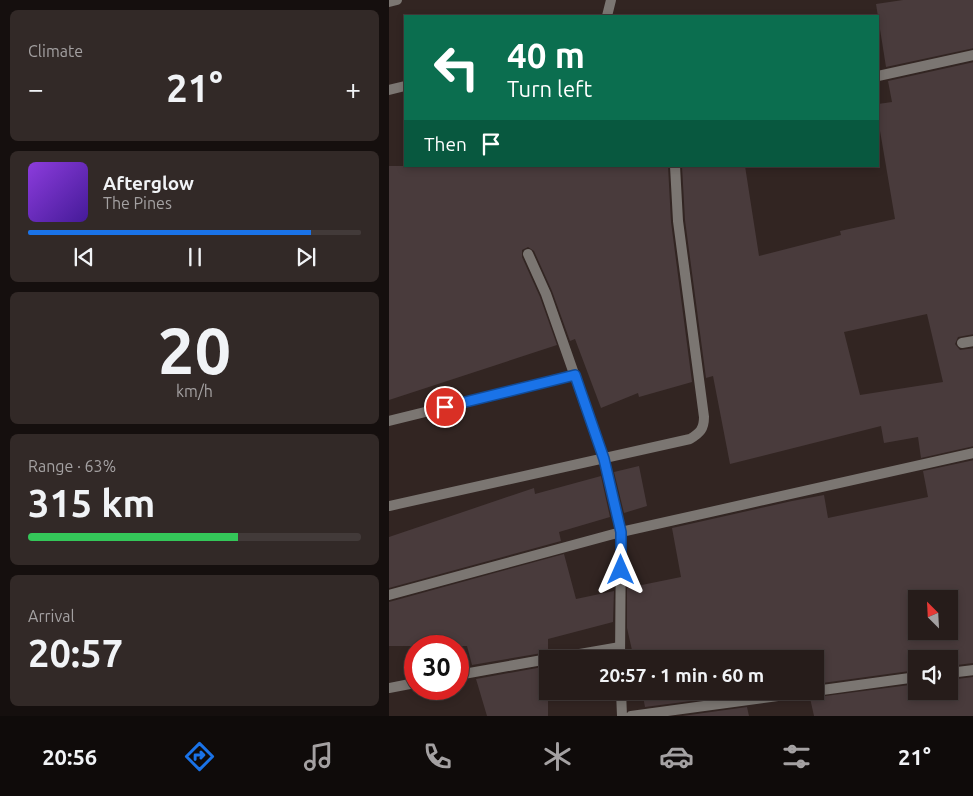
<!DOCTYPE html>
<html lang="en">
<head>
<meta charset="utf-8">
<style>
  body { margin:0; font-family:Ubuntu,sans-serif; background:#322927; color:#f1f3f6; height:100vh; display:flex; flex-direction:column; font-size:19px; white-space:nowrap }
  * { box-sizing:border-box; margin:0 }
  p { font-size:16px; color:#a4a1a2 }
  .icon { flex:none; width:28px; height:28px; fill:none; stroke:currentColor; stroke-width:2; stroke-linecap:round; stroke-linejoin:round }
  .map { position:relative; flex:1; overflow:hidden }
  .details { display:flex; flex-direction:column; gap:10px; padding:10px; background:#150f0e; width:389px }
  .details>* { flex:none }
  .top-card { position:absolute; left:15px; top:15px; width:475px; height:152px; border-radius:0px; box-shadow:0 2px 8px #0003,0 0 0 1px #423a39; background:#0b6e4f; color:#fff; overflow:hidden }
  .needle { width:32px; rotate:336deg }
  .buttons { position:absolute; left:519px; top:590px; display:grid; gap:10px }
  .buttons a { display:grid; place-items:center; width:50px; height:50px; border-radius:0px; background:#261c1a; box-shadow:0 2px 8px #0003,0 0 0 1px #423a39; font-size:25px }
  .speed { position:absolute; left:15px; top:635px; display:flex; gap:10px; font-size:25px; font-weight:700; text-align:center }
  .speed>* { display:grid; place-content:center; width:65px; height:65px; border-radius:50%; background:#261c1a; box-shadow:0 2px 8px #0003,0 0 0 1px #423a39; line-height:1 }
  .speed .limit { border:8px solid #d22; background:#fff; color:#111 }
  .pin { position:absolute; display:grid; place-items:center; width:42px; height:42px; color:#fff; margin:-21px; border:2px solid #fff; border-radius:50%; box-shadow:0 1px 5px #0007 }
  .me { position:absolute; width:55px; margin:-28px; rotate:0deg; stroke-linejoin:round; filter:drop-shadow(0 0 4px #0008) }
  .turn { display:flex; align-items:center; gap:18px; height:105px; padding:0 20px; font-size:22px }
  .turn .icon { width:65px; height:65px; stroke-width:2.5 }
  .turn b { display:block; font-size:35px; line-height:42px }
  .then { display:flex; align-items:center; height:48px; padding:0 20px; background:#0003; gap:10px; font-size:19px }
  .big { font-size:38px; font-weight:700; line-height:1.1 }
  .details .tile { flex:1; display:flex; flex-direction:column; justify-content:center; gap:8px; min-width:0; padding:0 18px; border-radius:8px; background:#322927 }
  .details .dial { align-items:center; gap:0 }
  .dial b { font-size:65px; line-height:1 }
  .song { display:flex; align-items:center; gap:15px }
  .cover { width:60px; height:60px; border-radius:8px; background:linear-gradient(135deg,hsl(270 70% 55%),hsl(260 70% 35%)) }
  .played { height:5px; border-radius:2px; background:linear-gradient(90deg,#1a73e8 85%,#423a39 85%) }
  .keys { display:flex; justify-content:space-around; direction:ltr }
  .heat { display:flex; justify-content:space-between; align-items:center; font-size:28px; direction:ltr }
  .charge { height:8px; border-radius:4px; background:linear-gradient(90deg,#34c759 63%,#423a39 0) }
  .trip { position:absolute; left:150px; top:650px; width:285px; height:50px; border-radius:0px; background:#261c1a; box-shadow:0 2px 8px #0003,0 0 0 1px #423a39; font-weight:700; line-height:50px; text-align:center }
  .menu { display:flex; height:80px; justify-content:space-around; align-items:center; background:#0f0b0a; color:#a4a1a2 }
  .menu .icon { width:35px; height:35px }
  .menu .active { color:#1a73e8 }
  .menu b { font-size:22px; color:#f1f3f6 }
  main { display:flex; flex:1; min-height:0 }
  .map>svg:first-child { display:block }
  .building { fill:#493b3c; fill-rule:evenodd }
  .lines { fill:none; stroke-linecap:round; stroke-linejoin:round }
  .minor { stroke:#7b7672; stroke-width:10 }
  .route-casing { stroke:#114b97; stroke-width:12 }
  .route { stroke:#1a73e8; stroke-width:9 }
</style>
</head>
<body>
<main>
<section class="details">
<div class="tile"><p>Climate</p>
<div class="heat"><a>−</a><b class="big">21°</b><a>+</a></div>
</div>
<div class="tile">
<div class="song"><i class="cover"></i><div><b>Afterglow</b><p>The Pines</p></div></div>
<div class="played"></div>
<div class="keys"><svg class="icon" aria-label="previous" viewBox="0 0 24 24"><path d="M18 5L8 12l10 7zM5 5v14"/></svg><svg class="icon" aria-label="pause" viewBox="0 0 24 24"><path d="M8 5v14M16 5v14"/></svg><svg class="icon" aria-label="next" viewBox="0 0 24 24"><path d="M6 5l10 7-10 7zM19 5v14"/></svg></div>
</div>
<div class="tile dial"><b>20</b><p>km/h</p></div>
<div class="tile"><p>Range · 63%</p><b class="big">315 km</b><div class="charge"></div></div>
<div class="tile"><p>Arrival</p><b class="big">20:57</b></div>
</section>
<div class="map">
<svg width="585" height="716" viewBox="0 0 585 716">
  <rect width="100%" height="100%" fill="#322522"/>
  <!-- building -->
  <path class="building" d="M514,0h71v48l-88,19 -10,-63z
    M585,62v272l-16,3 -3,7 5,6 14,-2v98l-53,12 -3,-21 -34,6 -3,-17 -151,38 -17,-88 -7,2 -21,-158 -3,-54h63l14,90 82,-21 -1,-4 55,-12 -17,-100v-15l14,-2 -4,-21zM538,314l16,68 -83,13 -16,-63z
    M0,166h279l3,56 21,160 -53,15 -1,-4 -37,15 -26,-69 -5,2 -18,-50 -18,-40 -6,-4 -6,3v7l18,40 17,48 -168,55z
    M585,460v203l-25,3v-7h-32v11l-102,14v-25h-181l-7,-31v-40l54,-11 -9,-49 120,-27 32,-6 4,23 100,-21 -5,-26zM528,599h32v32h-32z
    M250,466l8,40 -23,7 -10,-41z
    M212,476l9,41 -51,15 2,9 -172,47v-51l145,-49 1,6z
    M175,554l12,45 38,-8 -1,31 -65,17v13l-76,13 -5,-19h-78v-44z
    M159,666v50h-61l-11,-37z
    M585,677v39h-160l-4,-18 107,-14v7h32v-11z
    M253,691h102l1,3 -100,13z
    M358,707l2,9h-67z"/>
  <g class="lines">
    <!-- minor -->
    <path class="minor" d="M0,2l8,-2
      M218,16l4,-16
      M489,76l96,-21
      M0,90l16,-4
      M139,254l18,40 58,165 17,73 -1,127
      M573,343l12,-2
      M0,421l186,-46
      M0,506l301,-67c10,-6 14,-10 14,-22l-26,-196 -3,-55
      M0,595l232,-63 353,-79
      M162,659l69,-12
      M560,673l25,-3
      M69,675l90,-16
      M0,688l26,-5
      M232,691l1,25
      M426,691l102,-14
      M242,716l183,-25"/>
  </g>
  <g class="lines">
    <!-- route casing -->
    <g class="route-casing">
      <path id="route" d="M56,407l130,-32 29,84 17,73v38"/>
    </g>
    <!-- route -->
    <use href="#route" class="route"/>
  </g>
</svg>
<div class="buttons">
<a><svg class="needle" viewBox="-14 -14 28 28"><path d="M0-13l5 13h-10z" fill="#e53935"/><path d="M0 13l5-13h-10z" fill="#a4a1a2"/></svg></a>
<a><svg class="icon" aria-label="sound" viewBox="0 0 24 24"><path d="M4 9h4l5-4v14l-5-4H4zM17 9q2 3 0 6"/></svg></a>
</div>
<div class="speed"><div class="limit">30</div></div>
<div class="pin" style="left:56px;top:407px;background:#d93025"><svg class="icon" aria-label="arrive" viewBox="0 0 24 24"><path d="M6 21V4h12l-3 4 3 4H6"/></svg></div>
<svg class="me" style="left:232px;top:570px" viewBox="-20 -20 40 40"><path d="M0-17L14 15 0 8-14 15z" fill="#1a73e8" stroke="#fff" stroke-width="4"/></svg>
<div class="trip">20:57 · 1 min · 60 m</div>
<div class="top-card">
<div class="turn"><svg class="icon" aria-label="left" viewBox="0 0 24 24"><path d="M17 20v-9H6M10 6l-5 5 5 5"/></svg><div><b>40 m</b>Turn left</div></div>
<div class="then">Then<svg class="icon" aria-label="arrive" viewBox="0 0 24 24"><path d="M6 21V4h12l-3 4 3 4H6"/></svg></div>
</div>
</div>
</main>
<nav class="menu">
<b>20:56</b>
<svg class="icon active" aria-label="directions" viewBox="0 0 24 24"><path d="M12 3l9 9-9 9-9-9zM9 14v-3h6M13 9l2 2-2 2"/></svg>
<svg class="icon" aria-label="music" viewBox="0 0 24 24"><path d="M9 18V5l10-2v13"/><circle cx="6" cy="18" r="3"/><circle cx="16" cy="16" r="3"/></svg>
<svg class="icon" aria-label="phone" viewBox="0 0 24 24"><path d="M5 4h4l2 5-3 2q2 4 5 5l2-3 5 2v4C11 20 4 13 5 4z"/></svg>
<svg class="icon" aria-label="climate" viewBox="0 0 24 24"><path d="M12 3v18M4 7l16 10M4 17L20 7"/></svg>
<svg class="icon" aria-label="car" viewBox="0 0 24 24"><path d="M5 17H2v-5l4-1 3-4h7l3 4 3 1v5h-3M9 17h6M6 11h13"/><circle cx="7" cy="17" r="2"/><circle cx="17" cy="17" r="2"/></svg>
<svg class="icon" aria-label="filters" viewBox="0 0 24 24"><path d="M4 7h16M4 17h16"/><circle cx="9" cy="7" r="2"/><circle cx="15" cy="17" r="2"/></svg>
<b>21°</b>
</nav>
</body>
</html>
